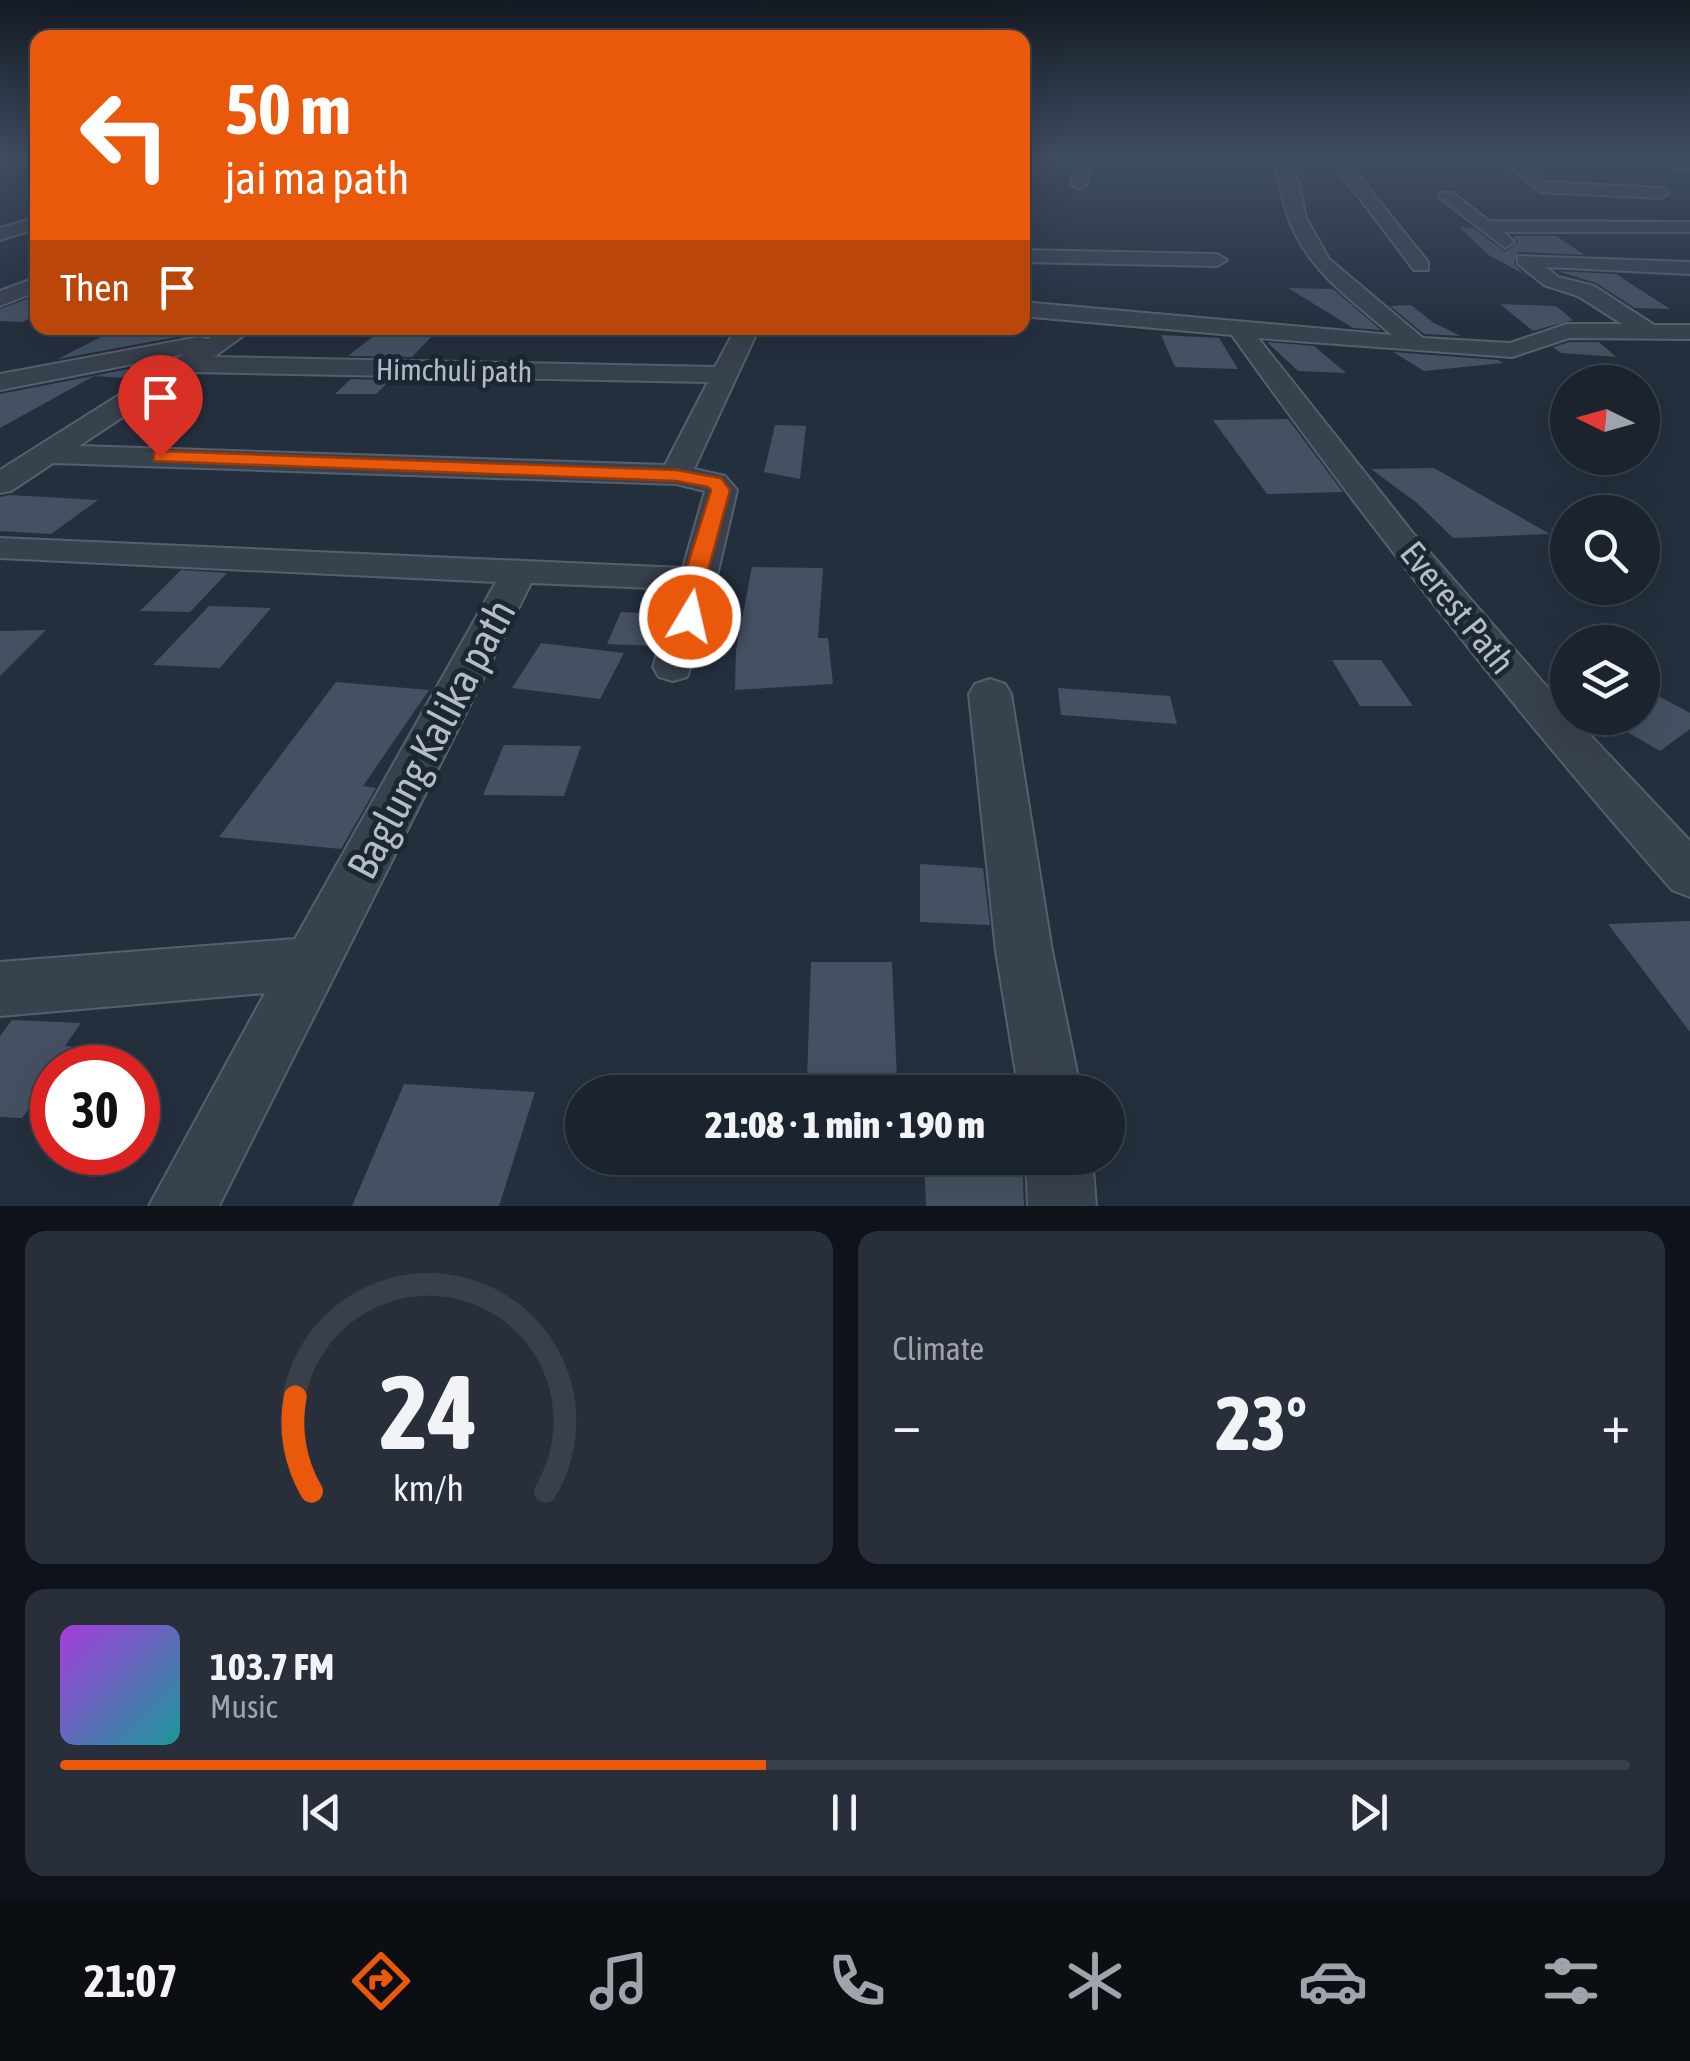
<!DOCTYPE html>
<html lang="en">
<head>
<meta charset="utf-8">
<style>
  body { margin:0; font-family:"Asap Condensed",sans-serif; background:#282f3a; color:#f1f3f6; height:100vh; display:flex; flex-direction:column; font-size:38px; white-space:nowrap }
  * { box-sizing:border-box; margin:0 }
  p { font-size:32px; color:#a0a4aa }
  .icon { flex:none; width:55px; height:55px; fill:none; stroke:currentColor; stroke-width:2; stroke-linecap:round; stroke-linejoin:round }
  .map { position:relative; height:1206px; overflow:hidden }
  .sheet { display:flex; flex-direction:column; gap:25px; padding:25px; background:#0f1319; flex:1 }
  .sheet>* { flex:none }
  .banner { position:absolute; left:30px; top:30px; width:1000px; height:305px; border-radius:20px; box-shadow:0 10px 40px #0002,0 0 0 2px #39404a; background:#ea580c; color:#fff; overflow:hidden }
  .needle { width:65px; rotate:275deg }
  .fabs { position:absolute; left:1550px; top:365px; display:grid; gap:20px }
  .fabs a { display:grid; place-items:center; width:110px; height:110px; border-radius:50%; background:#1b232e; box-shadow:0 10px 40px #0002,0 0 0 2px #39404a; font-size:50px }
  .speed { position:absolute; left:30px; top:1045px; display:flex; gap:20px; font-size:50px; font-weight:700; text-align:center }
  .speed>* { display:grid; place-content:center; width:130px; height:130px; border-radius:50%; background:#1b232e; box-shadow:0 10px 40px #0002,0 0 0 2px #39404a; line-height:1 }
  .speed .limit { border:15px solid #d22; background:#fff; color:#111 }
  .pin { position:absolute; display:grid; place-items:center; width:85px; height:85px; color:#fff; margin:-102px -42px; border-radius:50% 50% 50% 0; rotate:-45deg; box-shadow:0 0 10px #0007 }
  .pin .icon { rotate:45deg }
  .me { position:absolute; width:110px; margin:-55px; rotate:9deg; stroke-linejoin:round; filter:drop-shadow(0 0 8px #0008) }
  .turn { display:flex; align-items:center; gap:35px; height:210px; padding:0 30px; font-size:45px }
  .turn .icon { width:130px; height:130px; stroke-width:2.5 }
  .turn b { display:block; font-size:70px; line-height:85px }
  .then { display:flex; align-items:center; height:95px; padding:0 30px; background:#0003; gap:20px; font-size:38px }
  .big { font-size:75px; font-weight:800; line-height:1.1 }
  .sheet .card { flex:1; display:flex; flex-direction:column; justify-content:center; gap:15px; min-width:0; padding:0 35px; border-radius:20px; background:#282f3a }
  .sheet .dial { align-items:center; gap:0 }
  .dial svg { height:260px; overflow:visible; fill:none; stroke:#39404a; stroke-width:7; stroke-linecap:round; text-anchor:middle }
  .dial text { fill:#f1f3f6; stroke:none }
  .song { display:flex; align-items:center; gap:30px }
  .cover { width:120px; height:120px; border-radius:15px; background:linear-gradient(135deg,hsl(280 70% 55%),hsl(180 70% 35%)) }
  .played { height:10px; border-radius:5px; background:linear-gradient(90deg,#ea580c 45%,#39404a 45%) }
  .keys { display:flex; justify-content:space-around; direction:ltr }
  .heat { display:flex; justify-content:space-between; align-items:center; font-size:55px; direction:ltr }
  .sheet .tiles { flex:1; display:grid; gap:25px; grid-template-columns:1fr 1fr }
  .card:last-child { grid-column:span 2 }
  .trip { position:absolute; left:565px; top:1075px; width:560px; height:100px; border-radius:50px; background:#1b232e; box-shadow:0 10px 40px #0002,0 0 0 2px #39404a; font-weight:800; line-height:100px; text-align:center }
  .menu { display:flex; height:160px; justify-content:space-around; align-items:center; background:#0b0e12; color:#a0a4aa }
  .menu .icon { width:70px; height:70px }
  .menu .current { color:#ea580c }
  .menu b { font-size:45px; color:#f1f3f6 }
  .map>svg:first-child { display:block }
  .building { fill:#455162 }
  .lines { fill:none; stroke-linecap:round; stroke-linejoin:round }
  .minor-casing { stroke:#565f6c; stroke-width:4 }
  .minor { fill:#38414e; fill-rule:evenodd }
  .route { fill:#ea580c; stroke:#983908; stroke-width:2.5 }
  .labels { text-anchor:middle; dominant-baseline:central; stroke-width:10; stroke-linejoin:round; paint-order:stroke }
  .far-street-label { font-size:30px; fill:#b4bcc9; stroke:#1d2633 }
  .street-label { font-size:35px; fill:#b4bcc9; stroke:#1d2633 }
  .near-street-label { font-size:42px; fill:#b4bcc9; stroke:#1d2633 }
</style>
</head>
<body>
<div class="map">
<svg width="1690" height="1206" viewBox="0 0 1690 1206">
  <rect width="100%" height="100%" fill="#242f3e"/>
  <!-- building -->
  <path class="building" d="M1459,227l14,1 32,24 13,-10 -5,-6h43l29,19 -67,-3 -4,12 10,10 -34,-18z
    M1557,271l59,3 54,35 -35,-1 -39,-25z
    M1288,288l45,1 48,41 -28,-2z
    M38,295v19l-15,8 -23,-1v-12z
    M1500,304l56,2 17,14 -40,11z
    M1411,305l23,18 27,13 -37,-2 -34,-28z
    M118,328h101l-12,7 -9,-2 -140,26z
    M379,332l18,1 37,1 -22,23 -64,-1z
    M1161,335l58,3 19,31 -63,-2z
    M1267,342l47,4 32,27 -48,-2z
    M1570,342h29l17,15 -55,-4 -8,-6z
    M1393,352l105,8 5,3 -79,8z
    M165,362l-27,17 -44,-3 -94,52v-34z
    M351,379l39,1 -14,14h-41z
    M1288,419l46,61 9,12 -76,2 -54,-74z
    M775,425l31,1 -6,53 -36,-7z
    M1434,468l116,66 -97,4 -36,-35 -46,-34z
    M10,495l88,5 -47,34 -51,-3v-34z
    M752,567l71,1 -5,70h10l5,46 -98,6 1,-40z
    M181,570l46,3 -37,39 -50,-1z
    M209,606l62,2 -51,60 -67,-3z
    M621,612l44,2 -10,32 -48,-2z
    M46,630l-46,46v-45z
    M541,643l83,10 -24,46 -88,-11z
    M1332,660h49l32,46h-53z
    M336,682l93,8 -66,96 13,2 -35,61 -122,-12z
    M1642,687l48,26v16l-30,22 -57,-33h39z
    M1058,688l112,8 7,28 -116,-9z
    M504,745l77,1 -17,50 -81,-1z
    M920,864l63,4 7,57 -70,-3z
    M1690,921v111l-82,-108z
    M811,962h81l5,118 -90,-1z
    M12,1020l69,3 -16,23 13,1 -14,21h-12v10l-30,40 -22,-1v-81z
    M404,1084l131,8 -36,114h-147z
    M924,1158h98l2,48h-98z"/>
  <g class="lines">
    <!-- minor casing -->
    <g class="minor-casing">
      <path id="minor" d="M1077,159h14l-4,25 -8,5 -8,-5z
        M1272,159h14l12,22 8,37 23,41 94,79 87,5 57,-19h55l-44,-28 -34,-11 -26,-21v-8l172,6v12l-144,-7 12,10 36,9 60,39h36v14l-121,-1 -57,19 -254,-19 154,194 156,179v7h6l116,123v56l-18,-7c-156,-178 -303,-362 -440,-555l-210,-19v-14l370,33c-39,-34 -85,-65 -103,-116 -8,-20 -8,-40 -17,-60z
        M1330,159h15l83,103v8h-14z
        M1501,159h16l27,23 117,6 8,5 -8,5 -121,-6z
        M1614,159l76,1v8l-69,-5z
        M1441,193h12l36,28 201,1v10h-186l10,10 -9,6 -66,-51z
        M38,217v11l-38,12v-12z
        M1022,250l195,4 10,6 -10,6 -195,-4z
        M38,277v14l-38,15v-15z
        M227,328h27l-40,29 501,10 21,-39h23l-65,141 31,7 12,14 -31,133 -19,54 -14,4 -14,-4 -6,-10 24,-78 -146,-6 -312,623h-70l116,-213 -265,23v-54l295,-23 201,-357 -496,-24v-20l683,30 22,-77 -29,-7 -623,-21 -42,28 -11,2v-23l184,-116 -184,36v-16l199,-37 9,2zM191,372l517,10 -43,83 -586,-19z
        M990,679l15,5 6,10 41,257 29,141h-62l-23,-141 -27,-257 6,-10z
        M1026,1158h66l4,48h-68z"/>
    </g>
    <!-- minor -->
    <use href="#minor" class="minor"/>
  </g>
  <!-- sky -->
  <linearGradient id="sky" x2="0" y2="1"><stop stop-color="#141a22"/><stop offset="0.48" stop-color="#3f4d63"/><stop offset="1" stop-color="#3f4d63" stop-opacity="0"/></linearGradient>
  <rect width="1690" height="328" fill="url(#sky)"/>
  <!-- route -->
  <path class="route" d="M160,451l516,19 45,8 9,12 -21,77 -7,50 -12,7 -11,-7 8,-50 24,-77 -3,-3 -32,-6 -522,-20v-8z"/>
  <g class="labels">
    <!-- far-street labels -->
    <g class="far-street-label">
      <text transform="translate(454 370) rotate(1)">Himchuli path</text>
    </g>
    <!-- street labels -->
    <g class="street-label">
      <text transform="translate(1458 607) rotate(51)">Everest Path</text>
    </g>
    <!-- near-street labels -->
    <g class="near-street-label">
      <text transform="translate(431 739) rotate(-62)">Baglung Kalika path</text>
    </g>
  </g>
</svg>
<div class="fabs">
<a><svg class="needle" viewBox="-14 -14 28 28"><path d="M0-13l5 13h-10z" fill="#e53935"/><path d="M0 13l5-13h-10z" fill="#a0a4aa"/></svg></a>
<a><svg class="icon" aria-label="search" viewBox="0 0 24 24"><circle cx="10" cy="10" r="6"/><path d="M15 15l6 6"/></svg></a>
<a><svg class="icon" aria-label="layers" viewBox="0 0 24 24"><path d="M12 4l9 5-9 5-9-5zM3 14l9 5 9-5"/></svg></a>
</div>
<div class="speed"><div class="limit">30</div></div>
<div class="pin" style="left:160px;top:457px;background:#d93025"><svg class="icon" aria-label="arrive" viewBox="0 0 24 24"><path d="M6 21V4h12l-3 4 3 4H6"/></svg></div>
<svg class="me" style="left:690px;top:617px" viewBox="-20 -20 40 40"><circle r="17" fill="#ea580c" stroke="#fff" stroke-width="3"/><path d="M0-11L8 9 0 5-8 9z" fill="#fff"/></svg>
<div class="trip">21:08 · 1 min · 190 m</div>
<div class="banner">
<div class="turn"><svg class="icon" aria-label="left" viewBox="0 0 24 24"><path d="M17 20v-9H6M10 6l-5 5 5 5"/></svg><div><b>50 m</b>jai ma path</div></div>
<div class="then">Then<svg class="icon" aria-label="arrive" viewBox="0 0 24 24"><path d="M6 21V4h12l-3 4 3 4H6"/></svg></div>
</div>
</div>
<section class="sheet">
<div class="tiles">
<div class="card dial"><svg viewBox="0 0 100 80">
<path d="M14 69A42 42 0 1 1 86 69"/>
<path d="M14 69A42 42 0 0 1 9 40" stroke="#ea580c"/>
<text x="50" y="56" font-size="32" font-weight="700">24</text>
<text x="50" y="72" font-size="11">km/h</text>
</svg></div>
<div class="card"><p>Climate</p>
<div class="heat"><a>−</a><b class="big">23°</b><a>+</a></div>
</div>
<div class="card">
<div class="song"><i class="cover"></i><div><b>103.7 FM</b><p>Music</p></div></div>
<div class="played"></div>
<div class="keys"><svg class="icon" aria-label="previous" viewBox="0 0 24 24"><path d="M18 5L8 12l10 7zM5 5v14"/></svg><svg class="icon" aria-label="pause" viewBox="0 0 24 24"><path d="M8 5v14M16 5v14"/></svg><svg class="icon" aria-label="next" viewBox="0 0 24 24"><path d="M6 5l10 7-10 7zM19 5v14"/></svg></div>
</div>
</div>
</section>
<nav class="menu">
<b>21:07</b>
<svg class="icon current" aria-label="directions" viewBox="0 0 24 24"><path d="M12 3l9 9-9 9-9-9zM9 14v-3h6M13 9l2 2-2 2"/></svg>
<svg class="icon" aria-label="music" viewBox="0 0 24 24"><path d="M9 18V5l10-2v13"/><circle cx="6" cy="18" r="3"/><circle cx="16" cy="16" r="3"/></svg>
<svg class="icon" aria-label="phone" viewBox="0 0 24 24"><path d="M5 4h4l2 5-3 2q2 4 5 5l2-3 5 2v4C11 20 4 13 5 4z"/></svg>
<svg class="icon" aria-label="climate" viewBox="0 0 24 24"><path d="M12 3v18M4 7l16 10M4 17L20 7"/></svg>
<svg class="icon" aria-label="car" viewBox="0 0 24 24"><path d="M5 17H2v-5l4-1 3-4h7l3 4 3 1v5h-3M9 17h6M6 11h13"/><circle cx="7" cy="17" r="2"/><circle cx="17" cy="17" r="2"/></svg>
<svg class="icon" aria-label="filters" viewBox="0 0 24 24"><path d="M4 7h16M4 17h16"/><circle cx="9" cy="7" r="2"/><circle cx="15" cy="17" r="2"/></svg>
</nav>
</body>
</html>
